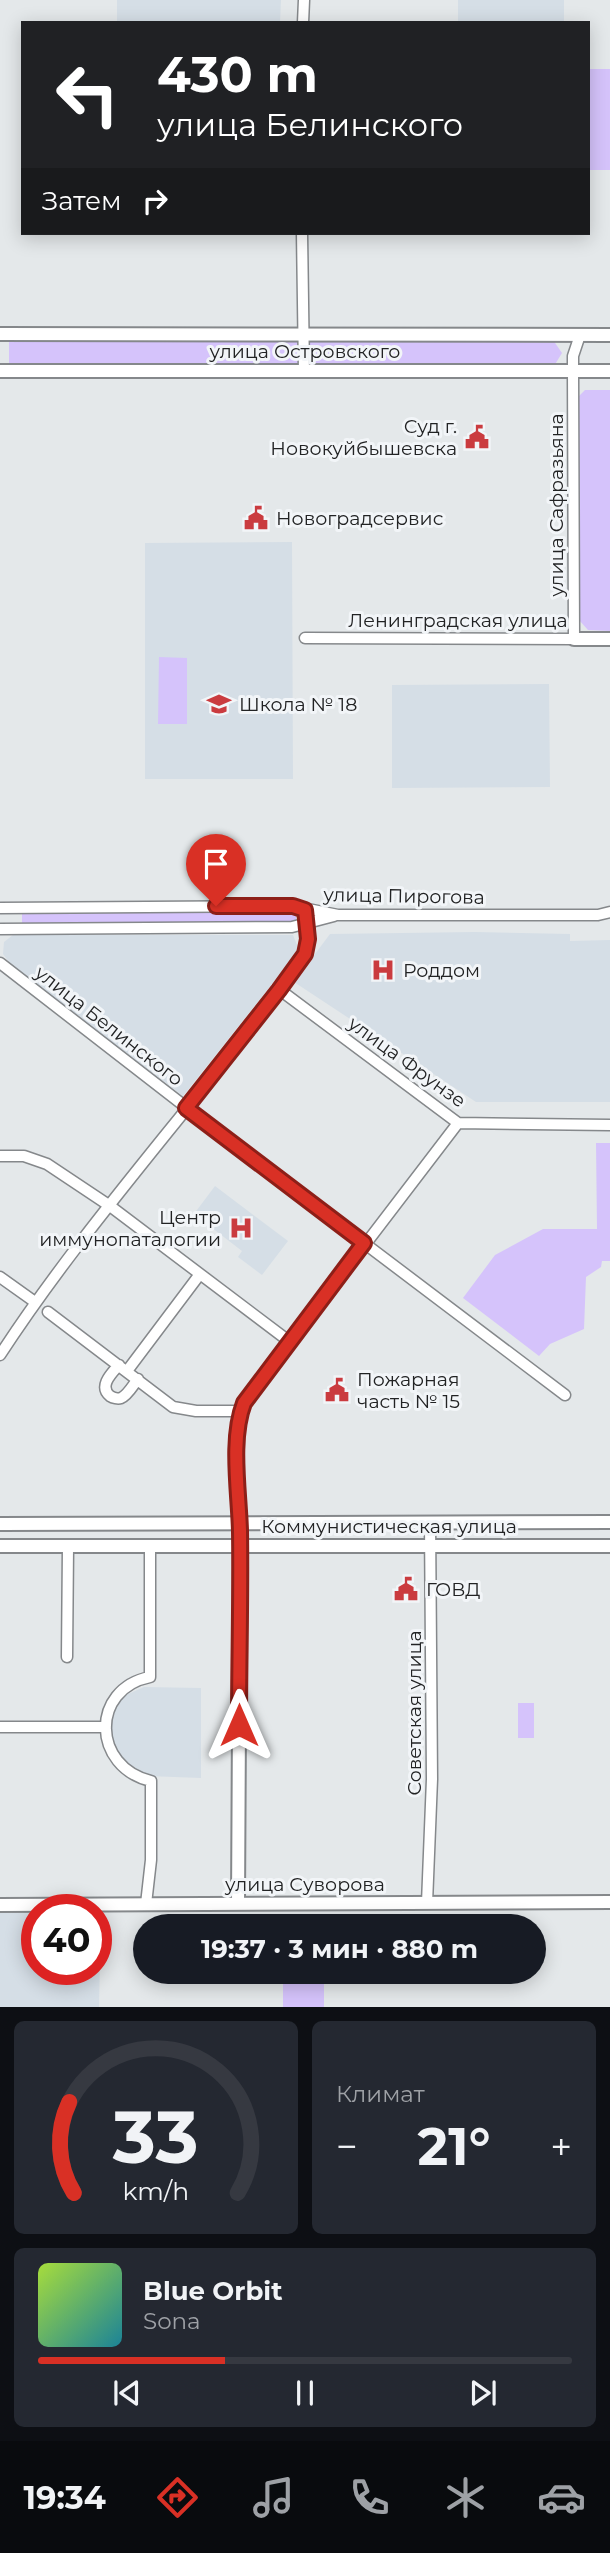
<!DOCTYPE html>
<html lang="ru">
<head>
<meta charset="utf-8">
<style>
  body { margin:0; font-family:Montserrat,sans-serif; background:#242831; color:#f1f3f6; height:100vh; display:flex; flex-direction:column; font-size:26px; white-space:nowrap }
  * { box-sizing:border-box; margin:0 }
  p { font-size:23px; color:#9ea1a6 }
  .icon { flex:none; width:38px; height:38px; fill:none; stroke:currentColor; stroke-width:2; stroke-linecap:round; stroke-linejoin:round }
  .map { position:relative; height:2007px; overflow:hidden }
  .details { display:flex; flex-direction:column; gap:14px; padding:14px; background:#0d0f14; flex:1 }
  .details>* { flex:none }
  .banner { position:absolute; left:21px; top:21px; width:569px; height:214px; border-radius:0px; box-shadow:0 4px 18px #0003; background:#202124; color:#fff; overflow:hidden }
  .speed { position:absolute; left:21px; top:1894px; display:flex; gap:14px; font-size:35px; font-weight:700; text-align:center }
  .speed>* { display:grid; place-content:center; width:91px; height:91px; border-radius:50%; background:#171b24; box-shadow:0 4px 18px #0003; line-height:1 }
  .speed .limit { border:10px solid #d22; background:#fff; color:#111 }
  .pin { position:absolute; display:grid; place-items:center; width:60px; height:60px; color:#fff; margin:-72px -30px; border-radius:50% 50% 50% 0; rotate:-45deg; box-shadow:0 0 7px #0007 }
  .pin .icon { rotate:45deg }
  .me { position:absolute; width:77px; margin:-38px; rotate:0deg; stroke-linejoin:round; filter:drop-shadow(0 0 5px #0008) }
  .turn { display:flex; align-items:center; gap:24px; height:147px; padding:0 21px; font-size:32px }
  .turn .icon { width:91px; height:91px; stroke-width:2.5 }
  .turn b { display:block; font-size:49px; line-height:60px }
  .then { display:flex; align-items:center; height:66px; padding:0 21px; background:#0003; gap:14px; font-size:26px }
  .big { font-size:52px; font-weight:700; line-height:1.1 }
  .details .widget { flex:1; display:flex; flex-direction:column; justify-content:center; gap:10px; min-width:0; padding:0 24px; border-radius:10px; background:#242831 }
  .details .dial { align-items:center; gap:0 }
  .dial svg { height:182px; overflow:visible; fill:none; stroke:#363941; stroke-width:7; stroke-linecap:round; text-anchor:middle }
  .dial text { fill:#f1f3f6; stroke:none }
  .song { display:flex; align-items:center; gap:21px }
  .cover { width:84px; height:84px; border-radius:10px; background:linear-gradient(135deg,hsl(80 70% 55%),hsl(190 70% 35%)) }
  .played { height:7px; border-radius:4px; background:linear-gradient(90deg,#d93025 35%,#363941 35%) }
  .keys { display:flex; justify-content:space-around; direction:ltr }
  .heat { display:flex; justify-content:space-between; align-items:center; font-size:38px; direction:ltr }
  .details .tiles { flex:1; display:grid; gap:14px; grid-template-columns:1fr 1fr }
  .widget:last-child { grid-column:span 2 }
  .trip { position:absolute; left:133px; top:1914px; width:413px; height:70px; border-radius:35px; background:#171b24; box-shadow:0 4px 18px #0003; font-weight:700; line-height:70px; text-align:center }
  .menu { display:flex; height:112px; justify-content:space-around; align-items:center; background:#090b0e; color:#9ea1a6 }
  .menu .icon { width:49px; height:49px }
  .menu .selected { color:#d93025 }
  .menu b { font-size:32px; color:#f1f3f6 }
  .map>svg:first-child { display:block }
  .built { fill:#d5dee6 }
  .green { fill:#d5c3fb }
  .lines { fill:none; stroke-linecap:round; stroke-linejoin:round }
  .minor-casing { stroke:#85888b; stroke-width:13 }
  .tertiary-casing { stroke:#85888b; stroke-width:16 }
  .secondary-casing { stroke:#85888b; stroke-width:16 }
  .minor { stroke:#fff; stroke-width:10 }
  .tertiary { stroke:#fff; stroke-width:12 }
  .secondary { stroke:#fff; stroke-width:12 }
  .route-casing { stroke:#8d1f18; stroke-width:18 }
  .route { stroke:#d93025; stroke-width:12 }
  .labels { text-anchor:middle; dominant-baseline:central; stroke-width:6; stroke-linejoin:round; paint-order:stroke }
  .street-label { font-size:19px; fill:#222324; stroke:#f2f5f8 }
  .poi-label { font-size:19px; fill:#222324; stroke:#f2f5f8; text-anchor:start }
</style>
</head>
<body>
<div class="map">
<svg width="610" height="2007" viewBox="0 0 610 2007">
  <rect width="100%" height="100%" fill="#e4e8ea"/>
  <!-- built -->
  <path class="built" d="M117,0h164l-1,23h-163z
    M458,0h106v23h-106z
    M292,542l1,237h-148v-236z
    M549,684l1,103 -158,1v-103z
    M475,932l95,2v7l40,-1v162h-134l-182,-120 36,-48z
    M13,935h280l6,15 -116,146 -170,-129 -10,-13 1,-12z
    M215,1186l73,55 -26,34 -24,-18 4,-6 -48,-37z
    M144,1687l57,1v90l-54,-2 -15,-7 -15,-13 -6,-19v-18l7,-15 8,-9z
    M96,1911h5l-2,96h-99v-95h37v57h59z"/>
  <!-- green -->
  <path class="green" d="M588,69h22v101h-22z
    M9,340h292l1,25 -293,-1z
    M304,340h249l9,13 -8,13 -249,-1z
    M585,390h25v241l-22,-1 -9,-10 -1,-223z
    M159,657l28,1v66h-29z
    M296,908v15l-274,2v-13z
    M596,1143h14v118h-8l-1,6 -15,10 -2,52 -34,15 -11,12 -76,-58 32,-43 48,-26h54z
    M518,1703h16v35h-16z
    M283,1972h41v35h-41z"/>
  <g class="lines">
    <!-- minor casing -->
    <g class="minor-casing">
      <path id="minor" d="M303,23l1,-23
        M302,233l2,138
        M305,638l269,1 -1,-268v-15l7,-21
        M0,908l293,-2 45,9h260l12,-3
        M0,929l292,-2 42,-11
        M0,963l249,193 316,239
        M280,990l178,133 152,2
        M0,1156h24l23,8 63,42 180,136
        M0,1277l35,25
        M48,1312l125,95 23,4h45
        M0,1355c92,-141 208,-263 305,-401l3,-15 -3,-29
        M119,1365c-7,8 -21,21 -9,31 3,2 8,3 11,2 7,-3 12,-13 17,-19
        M127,1371l73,-97
        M239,1522l-2,-90 7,-29 214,-280
        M67,1657l1,-110
        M0,1727h106
        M427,1903l5,-124 -2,-257
        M146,1904l5,-44v-79c-59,-14 -61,-92 -1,-104v-132"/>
    </g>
    <!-- tertiary casing -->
    <g class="tertiary-casing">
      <path id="tertiary" d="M574,639h36
        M238,1903l2,-358"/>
    </g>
    <!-- secondary casing -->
    <g class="secondary-casing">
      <path id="secondary" d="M0,334l610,1
        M0,371h610
        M0,1524l610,-2
        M0,1546h610
        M0,1905l610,-3"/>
    </g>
    <!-- minor -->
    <use href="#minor" class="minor"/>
    <!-- tertiary -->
    <use href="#tertiary" class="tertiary"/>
    <!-- secondary -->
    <use href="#secondary" class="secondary"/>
  </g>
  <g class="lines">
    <!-- route casing -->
    <g class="route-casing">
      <path id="route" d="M216,906h77l12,4 3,29 -3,15 -26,36 -93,118 178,135 -120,160c-14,36 -5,89 -4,128 1,65 -1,129 -1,194"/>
    </g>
    <!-- route -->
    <use href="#route" class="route"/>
  </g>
  <!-- icons -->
  <defs>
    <g id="civic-bare" transform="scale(1.89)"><path d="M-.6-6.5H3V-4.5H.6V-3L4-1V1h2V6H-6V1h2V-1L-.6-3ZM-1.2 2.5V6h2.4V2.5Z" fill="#ca3b3f" stroke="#f2f5f8" stroke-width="2.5" paint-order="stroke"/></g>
    <g id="school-bare" transform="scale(1.89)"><path d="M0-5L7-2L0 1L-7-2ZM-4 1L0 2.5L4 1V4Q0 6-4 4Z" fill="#ca3b3f" stroke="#f2f5f8" stroke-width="2.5" paint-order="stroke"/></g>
    <g id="hospital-bare" transform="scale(1.89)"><path d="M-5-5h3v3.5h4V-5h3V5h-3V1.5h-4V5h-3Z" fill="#ca3b3f" stroke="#f2f5f8" stroke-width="2.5" paint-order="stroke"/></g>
  </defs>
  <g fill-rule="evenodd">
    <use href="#civic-bare" x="477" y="437"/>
    <use href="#civic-bare" x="256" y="518"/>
    <use href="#school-bare" x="219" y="704"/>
    <use href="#hospital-bare" x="383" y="970"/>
    <use href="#hospital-bare" x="241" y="1228"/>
    <use href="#civic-bare" x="337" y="1390"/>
    <use href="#civic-bare" x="406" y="1589"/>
  </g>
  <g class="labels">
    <!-- street labels -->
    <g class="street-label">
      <text x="305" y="351">улица Островского</text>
      <text transform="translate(556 505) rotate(-90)">улица Сафразьяна</text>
      <text x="458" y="620">Ленинградская улица</text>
      <text transform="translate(404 896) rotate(1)">улица Пирогова</text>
      <text transform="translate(109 1026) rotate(38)">улица Белинского</text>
      <text transform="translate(407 1062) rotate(36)">улица Фрунзе</text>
      <text x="389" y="1526">Коммунистическая улица</text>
      <text transform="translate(414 1713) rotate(-90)">Советская улица</text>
      <text x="305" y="1884">улица Суворова</text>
    </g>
    <!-- poi labels -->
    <g class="poi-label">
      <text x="457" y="426" text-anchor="end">Суд г.<tspan x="457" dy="22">Новокуйбышевска</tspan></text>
      <text x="276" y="518">Новоградсервис</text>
      <text x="239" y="704">Школа № 18</text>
      <text x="403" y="970">Роддом</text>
      <text x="221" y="1217" text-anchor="end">Центр<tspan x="221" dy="22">иммунопаталогии</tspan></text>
      <text x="357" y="1379">Пожарная<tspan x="357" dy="22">часть № 15</tspan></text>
      <text x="426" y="1589">ГОВД</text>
    </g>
  </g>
</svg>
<div class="speed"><div class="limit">40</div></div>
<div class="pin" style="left:216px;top:906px;background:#d93025"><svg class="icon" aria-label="arrive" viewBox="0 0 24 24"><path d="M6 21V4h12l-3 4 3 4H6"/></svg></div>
<svg class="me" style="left:239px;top:1725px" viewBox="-20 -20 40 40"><path d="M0-17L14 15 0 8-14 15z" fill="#d93025" stroke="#fff" stroke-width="4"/></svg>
<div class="trip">19:37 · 3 мин · 880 m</div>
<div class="banner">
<div class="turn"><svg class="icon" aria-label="left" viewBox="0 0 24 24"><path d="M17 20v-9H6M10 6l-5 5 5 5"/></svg><div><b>430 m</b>улица Белинского</div></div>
<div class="then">Затем<svg class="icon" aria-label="right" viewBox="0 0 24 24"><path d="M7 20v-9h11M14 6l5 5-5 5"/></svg></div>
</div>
</div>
<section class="details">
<div class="tiles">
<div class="widget dial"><svg viewBox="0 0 100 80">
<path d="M14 69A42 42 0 1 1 86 69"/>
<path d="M14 69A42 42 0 0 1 12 29" stroke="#d93025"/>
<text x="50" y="56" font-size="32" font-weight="700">33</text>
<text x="50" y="72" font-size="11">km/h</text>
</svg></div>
<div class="widget"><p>Климат</p>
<div class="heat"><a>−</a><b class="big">21°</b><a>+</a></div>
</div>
<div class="widget">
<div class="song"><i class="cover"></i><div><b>Blue Orbit</b><p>Sona</p></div></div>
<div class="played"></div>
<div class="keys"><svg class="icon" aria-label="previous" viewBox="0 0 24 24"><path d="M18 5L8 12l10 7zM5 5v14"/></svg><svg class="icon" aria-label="pause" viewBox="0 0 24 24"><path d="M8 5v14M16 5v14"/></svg><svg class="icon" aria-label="next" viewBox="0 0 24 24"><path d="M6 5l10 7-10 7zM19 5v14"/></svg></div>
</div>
</div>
</section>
<nav class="menu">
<b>19:34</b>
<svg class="icon selected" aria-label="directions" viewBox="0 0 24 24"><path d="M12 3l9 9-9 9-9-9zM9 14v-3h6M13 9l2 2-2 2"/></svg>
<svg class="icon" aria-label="music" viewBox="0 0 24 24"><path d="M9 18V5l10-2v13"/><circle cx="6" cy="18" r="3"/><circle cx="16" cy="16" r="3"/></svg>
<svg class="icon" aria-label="phone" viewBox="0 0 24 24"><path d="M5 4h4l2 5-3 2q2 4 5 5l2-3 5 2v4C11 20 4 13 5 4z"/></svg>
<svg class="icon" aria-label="climate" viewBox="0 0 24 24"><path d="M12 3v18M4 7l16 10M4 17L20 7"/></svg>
<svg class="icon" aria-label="car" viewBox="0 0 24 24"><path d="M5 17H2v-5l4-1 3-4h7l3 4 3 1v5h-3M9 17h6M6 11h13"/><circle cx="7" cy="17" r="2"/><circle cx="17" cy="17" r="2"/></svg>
</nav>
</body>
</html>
